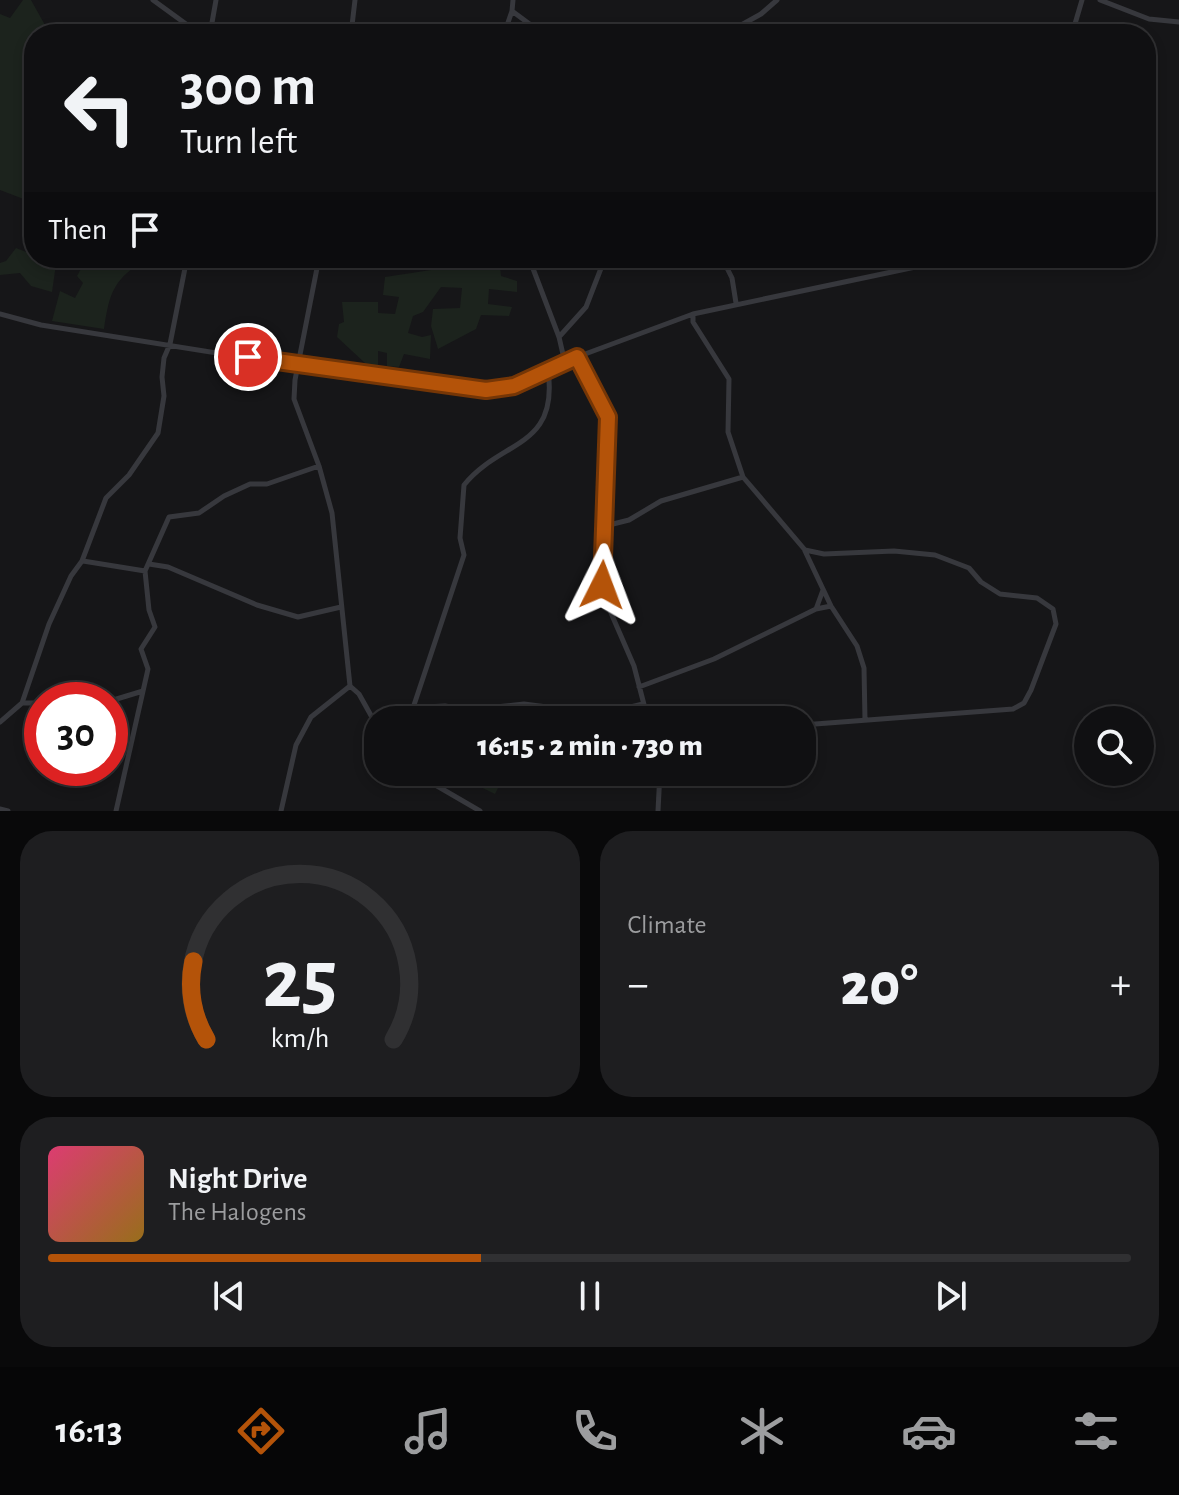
<!DOCTYPE html>
<html lang="en">
<head>
<meta charset="utf-8">
<style>
  body { margin:0; font-family:"Alegreya Sans",sans-serif; background:#1e1e20; color:#f1f3f6; height:100vh; display:flex; flex-direction:column; font-size:30px; white-space:nowrap }
  * { box-sizing:border-box; margin:0 }
  p { font-size:26px; color:#9c9d9f }
  .icon { flex:none; width:44px; height:44px; fill:none; stroke:currentColor; stroke-width:2; stroke-linecap:round; stroke-linejoin:round }
  .map { position:relative; height:811px; overflow:hidden }
  .panel { display:flex; flex-direction:column; gap:20px; padding:20px; background:#09090a; flex:1 }
  .panel>* { flex:none }
  .guide { position:absolute; left:24px; top:24px; width:1132px; height:244px; border-radius:32px; box-shadow:0 4px 12px #0003,0 0 0 2px #303032; background:#101012; color:#f1f3f6; overflow:hidden }
  .tools { position:absolute; left:1074px; top:706px; display:grid; gap:16px }
  .tools a { display:grid; place-items:center; width:80px; height:80px; border-radius:50%; background:#101012; box-shadow:0 4px 12px #0003,0 0 0 2px #303032; font-size:40px }
  .speed { position:absolute; left:24px; top:682px; display:flex; gap:16px; font-size:40px; font-weight:700; text-align:center }
  .speed>* { display:grid; place-content:center; width:104px; height:104px; border-radius:50%; background:#101012; box-shadow:0 4px 12px #0003,0 0 0 2px #303032; line-height:1 }
  .speed .limit { border:12px solid #d22; background:#fff; color:#111 }
  .pin { position:absolute; display:grid; place-items:center; width:68px; height:68px; color:#fff; margin:-34px; border:4px solid #fff; border-radius:50%; box-shadow:0 2px 8px #0007 }
  .me { position:absolute; width:88px; margin:-44px; rotate:3deg; stroke-linejoin:round; filter:drop-shadow(0 0 6px #0008) }
  .turn { display:flex; align-items:center; gap:28px; height:168px; padding:0 24px; font-size:36px }
  .turn .icon { width:104px; height:104px; stroke-width:2.5 }
  .turn b { display:block; font-size:56px; line-height:68px }
  .then { display:flex; align-items:center; height:76px; padding:0 24px; background:#0003; gap:16px; font-size:30px }
  .big { font-size:60px; font-weight:800; line-height:1.1 }
  .panel .tile { flex:1; display:flex; flex-direction:column; justify-content:center; gap:12px; min-width:0; padding:0 28px; border-radius:32px; background:#1e1e20 }
  .panel .dial { align-items:center; gap:0 }
  .dial svg { height:208px; overflow:visible; fill:none; stroke:#303032; stroke-width:7; stroke-linecap:round; text-anchor:middle }
  .dial text { fill:#f1f3f6; stroke:none }
  .song { display:flex; align-items:center; gap:24px }
  .cover { width:96px; height:96px; border-radius:12px; background:linear-gradient(135deg,hsl(340 70% 55%),hsl(40 70% 35%)) }
  .played { height:8px; border-radius:4px; background:linear-gradient(90deg,#b45309 40%,#303032 40%) }
  .keys { display:flex; justify-content:space-around; direction:ltr }
  .heat { display:flex; justify-content:space-between; align-items:center; font-size:44px; direction:ltr }
  .panel .tiles { flex:1; display:grid; gap:20px; grid-template-columns:1fr 1fr }
  .tile:last-child { grid-column:span 2 }
  .trip { position:absolute; left:364px; top:706px; width:452px; height:80px; border-radius:32px; background:#101012; box-shadow:0 4px 12px #0003,0 0 0 2px #303032; font-weight:800; line-height:80px; text-align:center }
  .menu { display:flex; height:128px; justify-content:space-around; align-items:center; background:#060607; color:#9c9d9f }
  .menu .icon { width:56px; height:56px }
  .menu .on { color:#b45309 }
  .menu b { font-size:36px; color:#f1f3f6 }
  .map>svg:first-child { display:block }
  .green { fill:#1c231d }
  .lines { fill:none; stroke-linecap:round; stroke-linejoin:round }
  .minor { stroke:#37383d; stroke-width:5 }
  .route-casing { stroke:#753606; stroke-width:20 }
  .route { stroke:#b45309; stroke-width:14 }
</style>
</head>
<body>
<div class="map">
<svg width="1179" height="811" viewBox="0 0 1179 811">
  <rect width="100%" height="100%" fill="#161618"/>
  <!-- green -->
  <path class="green" d="M23,0h8l19,34h-16v169l-34,-13v-176l10,4z
    M16,248l18,7v3l22,6 -4,28 -21,-6 -11,-13 -20,2v-12l6,-2z
    M87,258h59c-32,23 -36,31 -42,71l-52,-8 8,-30 15,7 8,-15 -6,-7z
    M434,258h46l4,3 1,-3h14l2,18 16,5v11l-28,-3 -1,15 24,3 -3,9 -28,-1 -5,14 -38,20 -7,-23 2,-17 27,-1 2,-20 -21,-1 -18,25 -10,4 -5,17 14,4 9,-2 -1,24 -26,-5 -5,13 -12,-1v-13l-9,-2v15l-12,-2 -29,-27 2,-13 5,-2 -2,-20h36v11l17,1 4,-17 -16,-2 2,-18 46,-7z
    M450,772h56l-11,22z"/>
  <g class="lines">
    <!-- minor -->
    <path class="minor" d="M153,0l33,24 21,10
      M1100,0l49,19 30,3
      M512,11l31,23
      M210,34l6,-34
      M351,34l4,-34
      M504,34l8,-23 1,-11
      M725,34l36,-20 16,-14
      M1072,34l10,-34
      M529,258l30,79 6,26
      M722,258l10,20 4,25
      M0,314l41,11 258,41 187,24 28,-4 63,-29 116,-43 265,-56
      M693,314v8l36,57 -1,53 15,45 62,73 19,4 70,-3 41,4 34,13 12,14 19,12 37,4 16,11 3,15 -25,66 -7,13 -11,6 -211,16
      M559,337l27,-30 19,-49
      M577,357l31,60 -6,168 9,28 23,53 14,54
      M605,526l24,-6 32,-19 82,-24
      M805,551l26,55 26,40 7,22 1,52
      M83,561l62,10
      M149,564l19,3 89,38 41,12 43,-10
      M816,609l7,-19
      M350,686l9,8 19,34
      M639,687l75,-28 102,-50 15,-3
      M110,701l33,-10
      M22,703h20
      M413,711l12,-4 20,-1 22,4 57,-6 77,10 42,-10
      M409,720l55,-165 -4,-17 4,-53c37,-46 95,-36 84,-115
      M0,722l22,-19 27,-79 22,-48 11,-15 24,-63 23,-23 29,-42 6,-37 -2,-19 2,-19 6,-14 17,-86
      M413,772l67,39
      M0,809l8,2
      M116,811l32,-142 -7,-20 14,-22 -6,-17 -4,-39 24,-54 30,-4 25,-17 26,-12h17l52,-18
      M281,811l15,-66 15,-28 39,-31 -18,-173 -13,-47 -25,-67 1,-19 24,-122
      M658,811l2,-39"/>
  </g>
  <g class="lines">
    <!-- route casing -->
    <g class="route-casing">
      <path id="route" d="M248,357l238,33 28,-4 63,-29 31,60 -6,168"/>
    </g>
    <!-- route -->
    <use href="#route" class="route"/>
  </g>
</svg>
<div class="tools">
<a><svg class="icon" aria-label="search" viewBox="0 0 24 24"><circle cx="10" cy="10" r="6"/><path d="M15 15l6 6"/></svg></a>
</div>
<div class="speed"><div class="limit">30</div></div>
<div class="pin" style="left:248px;top:357px;background:#d93025"><svg class="icon" aria-label="arrive" viewBox="0 0 24 24"><path d="M6 21V4h12l-3 4 3 4H6"/></svg></div>
<svg class="me" style="left:602px;top:585px" viewBox="-20 -20 40 40"><path d="M0-17L14 15 0 8-14 15z" fill="#b45309" stroke="#fff" stroke-width="4"/></svg>
<div class="trip">16:15 · 2 min · 730 m</div>
<div class="guide">
<div class="turn"><svg class="icon" aria-label="left" viewBox="0 0 24 24"><path d="M17 20v-9H6M10 6l-5 5 5 5"/></svg><div><b>300 m</b>Turn left</div></div>
<div class="then">Then<svg class="icon" aria-label="arrive" viewBox="0 0 24 24"><path d="M6 21V4h12l-3 4 3 4H6"/></svg></div>
</div>
</div>
<section class="panel">
<div class="tiles">
<div class="tile dial"><svg viewBox="0 0 100 80">
<path d="M14 69A42 42 0 1 1 86 69"/>
<path d="M14 69A42 42 0 0 1 9 39" stroke="#b45309"/>
<text x="50" y="56" font-size="32" font-weight="700">25</text>
<text x="50" y="72" font-size="11">km/h</text>
</svg></div>
<div class="tile"><p>Climate</p>
<div class="heat"><a>−</a><b class="big">20°</b><a>+</a></div>
</div>
<div class="tile">
<div class="song"><i class="cover"></i><div><b>Night Drive</b><p>The Halogens</p></div></div>
<div class="played"></div>
<div class="keys"><svg class="icon" aria-label="previous" viewBox="0 0 24 24"><path d="M18 5L8 12l10 7zM5 5v14"/></svg><svg class="icon" aria-label="pause" viewBox="0 0 24 24"><path d="M8 5v14M16 5v14"/></svg><svg class="icon" aria-label="next" viewBox="0 0 24 24"><path d="M6 5l10 7-10 7zM19 5v14"/></svg></div>
</div>
</div>
</section>
<nav class="menu">
<b>16:13</b>
<svg class="icon on" aria-label="directions" viewBox="0 0 24 24"><path d="M12 3l9 9-9 9-9-9zM9 14v-3h6M13 9l2 2-2 2"/></svg>
<svg class="icon" aria-label="music" viewBox="0 0 24 24"><path d="M9 18V5l10-2v13"/><circle cx="6" cy="18" r="3"/><circle cx="16" cy="16" r="3"/></svg>
<svg class="icon" aria-label="phone" viewBox="0 0 24 24"><path d="M5 4h4l2 5-3 2q2 4 5 5l2-3 5 2v4C11 20 4 13 5 4z"/></svg>
<svg class="icon" aria-label="climate" viewBox="0 0 24 24"><path d="M12 3v18M4 7l16 10M4 17L20 7"/></svg>
<svg class="icon" aria-label="car" viewBox="0 0 24 24"><path d="M5 17H2v-5l4-1 3-4h7l3 4 3 1v5h-3M9 17h6M6 11h13"/><circle cx="7" cy="17" r="2"/><circle cx="17" cy="17" r="2"/></svg>
<svg class="icon" aria-label="filters" viewBox="0 0 24 24"><path d="M4 7h16M4 17h16"/><circle cx="9" cy="7" r="2"/><circle cx="15" cy="17" r="2"/></svg>
</nav>
</body>
</html>
